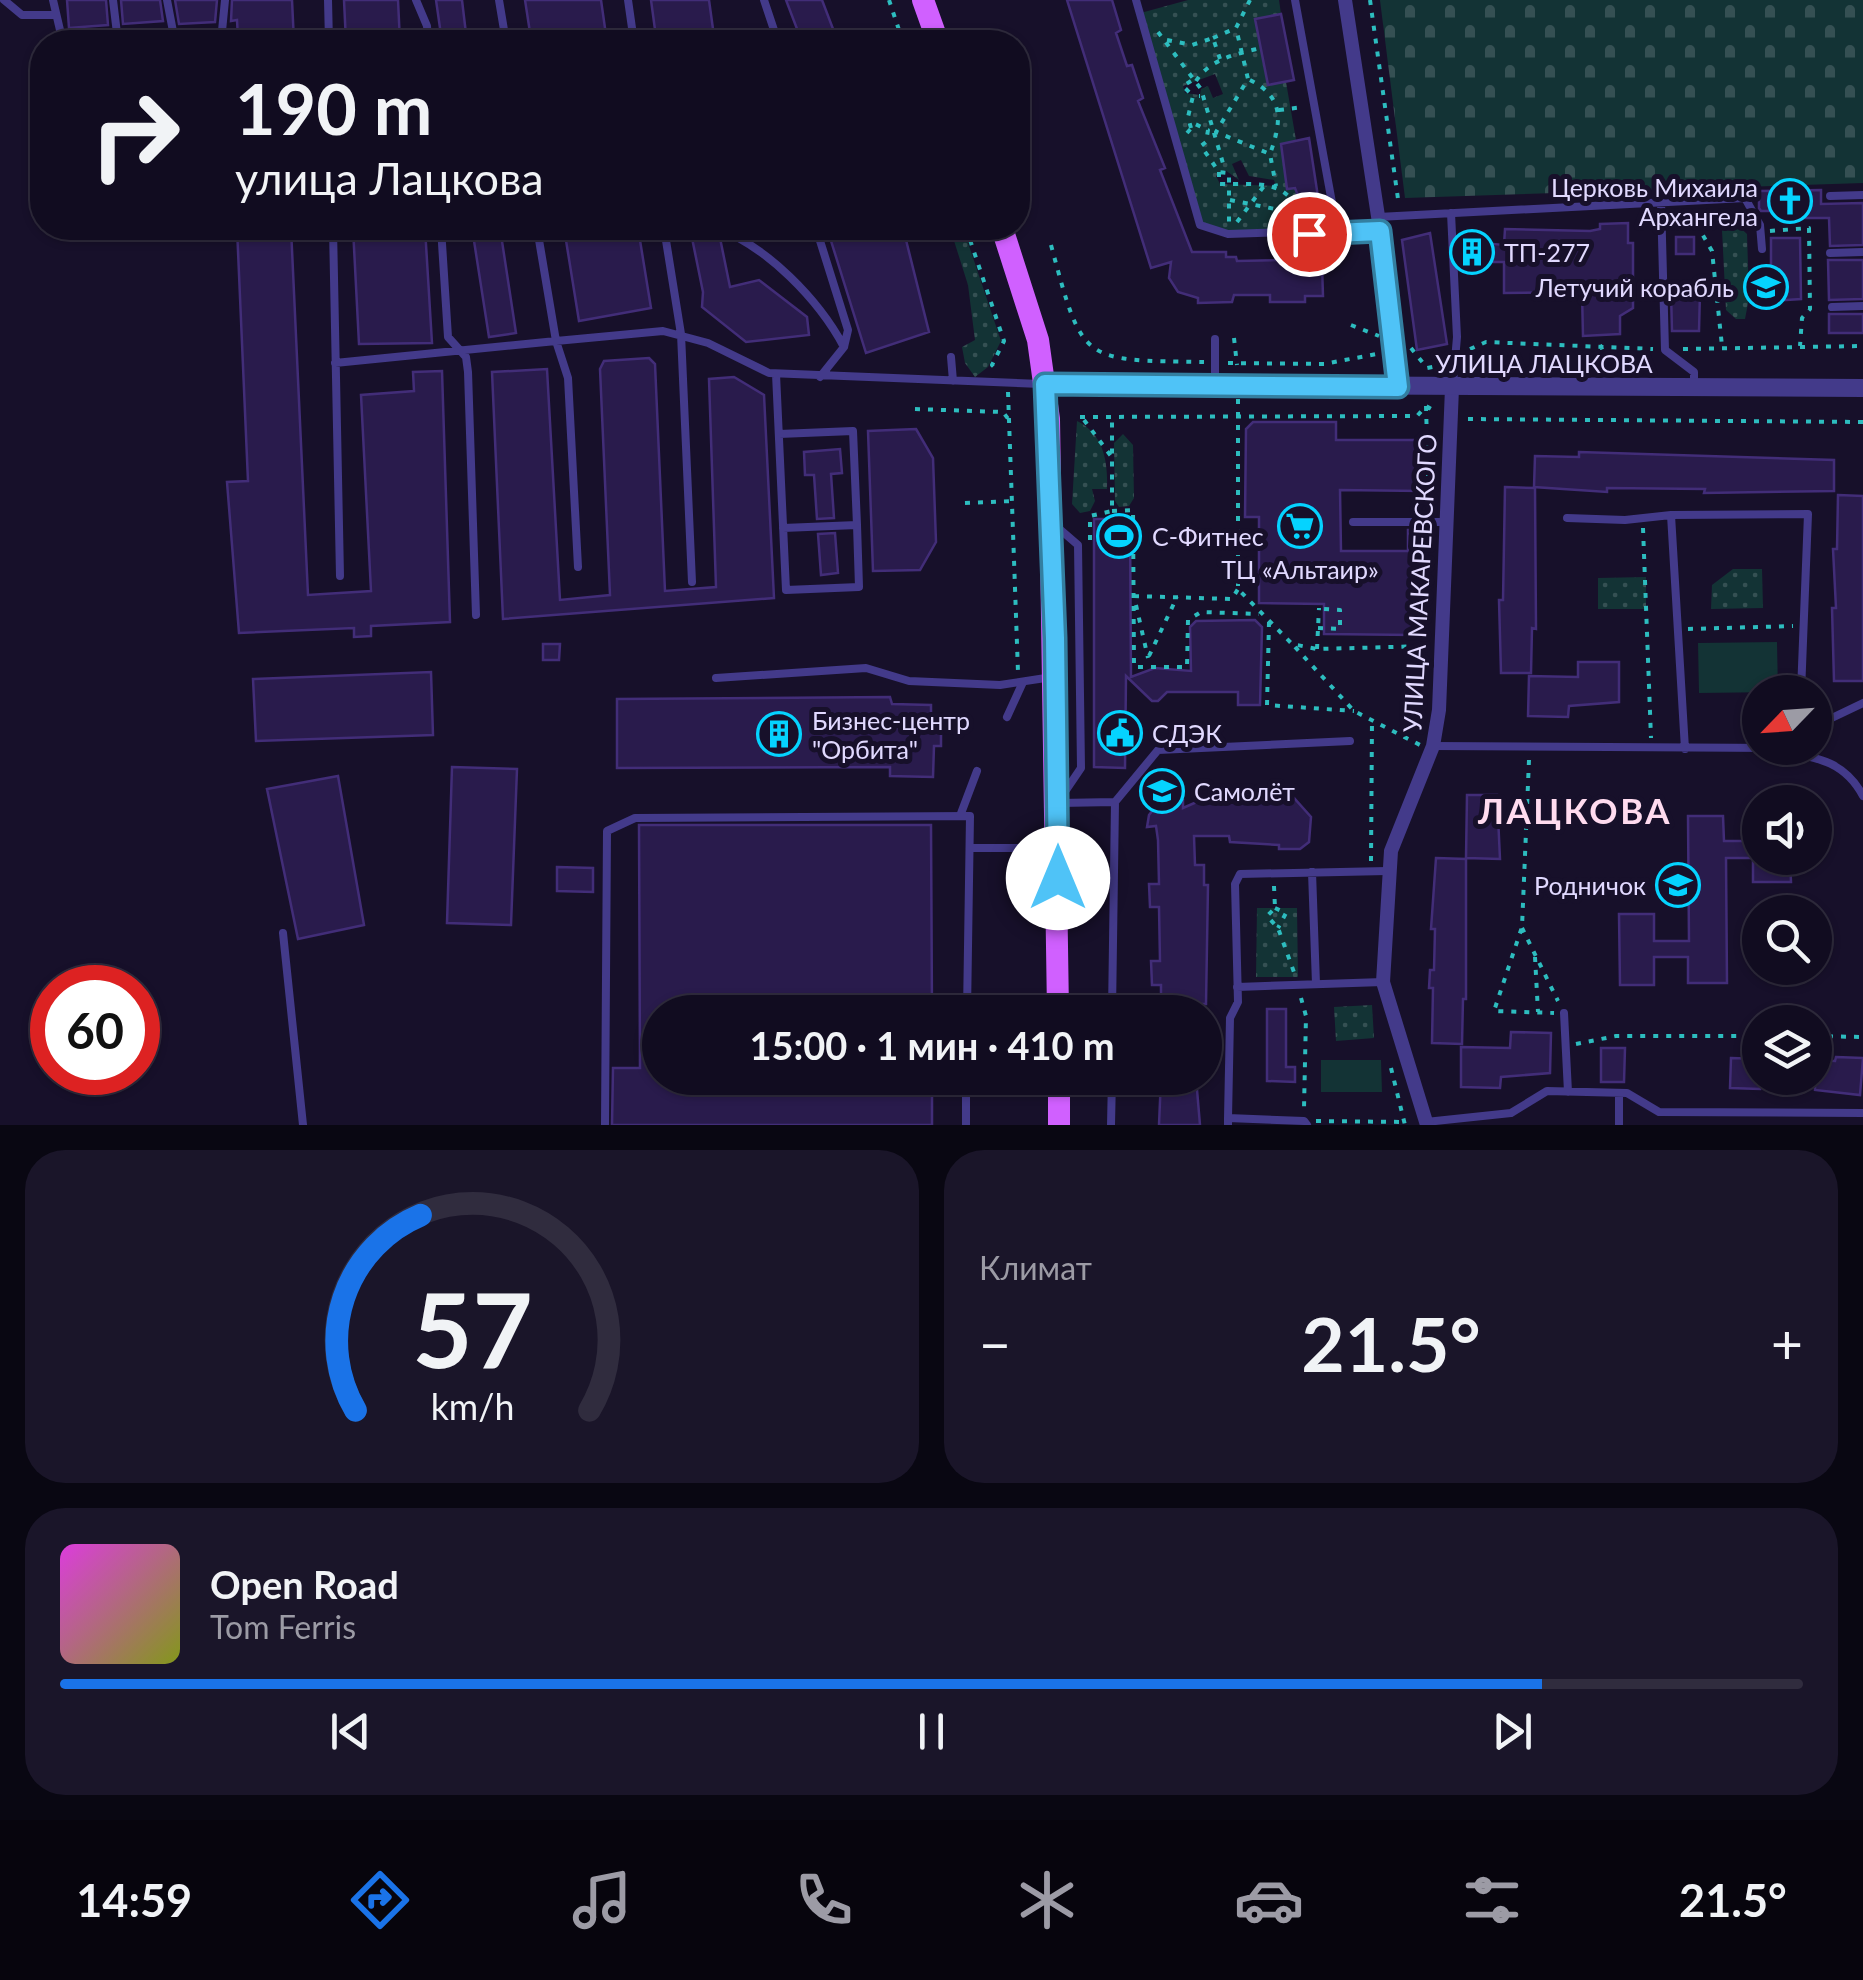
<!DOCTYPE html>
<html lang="ru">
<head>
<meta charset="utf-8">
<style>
  body { margin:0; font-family:Lato,sans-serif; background:#1a1529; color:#f1f3f6; height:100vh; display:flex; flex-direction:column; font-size:38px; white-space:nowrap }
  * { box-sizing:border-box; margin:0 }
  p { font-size:32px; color:#9c9ba5 }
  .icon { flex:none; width:55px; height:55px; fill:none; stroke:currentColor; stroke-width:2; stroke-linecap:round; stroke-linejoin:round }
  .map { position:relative; height:1125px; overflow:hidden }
  .drawer { display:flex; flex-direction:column; gap:25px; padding:25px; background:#090712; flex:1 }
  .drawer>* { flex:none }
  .top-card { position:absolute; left:30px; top:30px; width:1000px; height:210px; border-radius:40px; box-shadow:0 2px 8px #0004,0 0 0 2px #302c3e; background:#110c20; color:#f1f3f6; overflow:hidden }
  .needle { width:65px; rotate:245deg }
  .buttons { position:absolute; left:1742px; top:675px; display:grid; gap:20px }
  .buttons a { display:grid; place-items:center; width:90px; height:90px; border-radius:50%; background:#110c20; box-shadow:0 2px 8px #0004,0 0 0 2px #302c3e; font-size:50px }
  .speed { position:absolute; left:30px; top:965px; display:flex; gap:20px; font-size:50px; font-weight:700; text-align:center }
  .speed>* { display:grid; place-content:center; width:130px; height:130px; border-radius:50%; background:#110c20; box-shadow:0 2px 8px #0004,0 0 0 2px #302c3e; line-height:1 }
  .speed .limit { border:15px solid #d22; background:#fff; color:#111 }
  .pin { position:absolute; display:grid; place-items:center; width:85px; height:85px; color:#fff; margin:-42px; border:5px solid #fff; border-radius:50%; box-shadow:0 2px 10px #0007 }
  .me { position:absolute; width:110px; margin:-55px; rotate:0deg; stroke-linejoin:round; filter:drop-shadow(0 0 8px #0008) }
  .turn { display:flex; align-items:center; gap:35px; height:210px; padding:0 40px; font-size:45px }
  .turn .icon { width:130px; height:130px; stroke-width:2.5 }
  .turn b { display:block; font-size:70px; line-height:85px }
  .big { font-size:75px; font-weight:700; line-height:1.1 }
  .drawer .card { flex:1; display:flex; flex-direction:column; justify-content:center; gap:15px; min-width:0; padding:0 35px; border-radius:40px; background:#1a1529 }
  .drawer .dial { align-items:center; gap:0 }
  .dial svg { height:260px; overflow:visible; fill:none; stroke:#302c3e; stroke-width:7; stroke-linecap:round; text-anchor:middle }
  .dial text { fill:#f1f3f6; stroke:none }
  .song { display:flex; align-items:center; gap:30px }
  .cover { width:120px; height:120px; border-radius:15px; background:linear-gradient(135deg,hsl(300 70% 55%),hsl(70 70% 35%)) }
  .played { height:10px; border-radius:5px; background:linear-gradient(90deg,#1a73e8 85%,#302c3e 85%) }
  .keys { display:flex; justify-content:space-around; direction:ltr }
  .heat { display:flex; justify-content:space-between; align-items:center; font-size:55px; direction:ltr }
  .drawer .tiles { flex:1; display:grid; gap:25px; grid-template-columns:1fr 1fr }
  .card:last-child { grid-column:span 2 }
  .trip { position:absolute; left:642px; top:995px; width:580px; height:100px; border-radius:50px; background:#110c20; box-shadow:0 2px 8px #0004,0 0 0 2px #302c3e; font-weight:700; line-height:100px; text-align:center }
  .menu { display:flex; height:160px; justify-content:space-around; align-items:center; background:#07050d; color:#9c9ba5 }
  .menu .icon { width:70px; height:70px }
  .menu .on { color:#1a73e8 }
  .menu b { font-size:45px; color:#f1f3f6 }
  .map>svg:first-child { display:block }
  .grass { fill:url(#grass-dots); fill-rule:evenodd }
  .cemetery { fill:url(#cemetery-stones) }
  .garden { fill:#133335 }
  .building { fill:#291b4c; stroke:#422d78; stroke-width:2.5 }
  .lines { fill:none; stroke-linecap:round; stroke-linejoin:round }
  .path { stroke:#2dbdbf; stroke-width:4; stroke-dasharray:5 8; stroke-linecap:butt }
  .service { stroke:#433a8a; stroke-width:8 }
  .minor { stroke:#433a8a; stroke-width:14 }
  .tertiary { stroke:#433a8a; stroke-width:18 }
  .primary { stroke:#d060ff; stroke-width:22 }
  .route-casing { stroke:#337fa1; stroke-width:25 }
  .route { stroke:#4fc3f7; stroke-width:18 }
  .labels { text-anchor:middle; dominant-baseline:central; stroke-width:10; stroke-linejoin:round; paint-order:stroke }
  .poi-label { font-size:25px; fill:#e1d9ff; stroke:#17102a; text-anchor:start }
  .street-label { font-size:25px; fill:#e1d9ff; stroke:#17102a }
  .district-label { font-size:35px; font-weight:bold; letter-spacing:2.5px; fill:#ffdbef; stroke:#17102a }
</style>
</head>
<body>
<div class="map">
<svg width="1863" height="1125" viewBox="0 0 1863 1125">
  <defs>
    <pattern id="grass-dots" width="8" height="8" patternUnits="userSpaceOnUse" patternTransform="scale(2.5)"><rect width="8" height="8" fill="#133335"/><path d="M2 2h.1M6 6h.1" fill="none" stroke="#355053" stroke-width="1.8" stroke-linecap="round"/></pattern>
    <pattern id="cemetery-stones" width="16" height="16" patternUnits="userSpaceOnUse" patternTransform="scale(2.5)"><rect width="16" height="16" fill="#133335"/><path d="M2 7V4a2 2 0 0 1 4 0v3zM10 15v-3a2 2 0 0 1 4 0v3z" fill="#355053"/></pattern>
  </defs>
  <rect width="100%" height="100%" fill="#17102a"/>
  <!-- grass -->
  <path class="grass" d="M1188,0h91l2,14 -25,5 12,66 18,-3 10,58 -15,4 6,44h8l16,40 -5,-1 3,7h-81l-28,-9 -63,-211zM1215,74l8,20 -10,4 -5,-12 -7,3 -1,6 -15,-2 -2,-7zM1241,160l8,16 25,4 2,6 -56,-2 -4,-8 9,-6 14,10 -7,-16z
    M1721,210l26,24 2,64 -4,21h-9l-10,-9z
    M950,228h13l38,113 -13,26 -13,10 -10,-14 -3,-16 13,-7 -7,-55z
    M1077,421c27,13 31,41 30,68h-15l3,12 -5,10 -10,2 -8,-9z
    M1123,434l10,11 1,53 -5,8 -10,1 -4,-6 -1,-58z
    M1733,569h29l1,39 -52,1 1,-24z
    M1646,577v32h-48v-31z
    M1257,908h40l1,69h-42z
    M1372,1005l2,33 -38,3 -2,-34z"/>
  <!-- cemetery -->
  <path class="cemetery" d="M1380,0h483v183l-458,15z"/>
  <!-- garden -->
  <path class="garden" d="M1777,642l1,50 -79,1 -1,-50z
    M1321,1060h60l1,32h-61z"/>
  <!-- building -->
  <path class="building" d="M67,0h39l2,25 -39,3z
    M121,0h39l3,21 -40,3z
    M175,0h42l-2,22 -36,2z
    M232,0h60l2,42 -56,-3 -1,-19 -6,1z
    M344,0h54l2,42h-54z
    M436,0h26l5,42h-25z
    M525,0h76l6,42h-28l-2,-10 -46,7z
    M651,0h58l4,29 -57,8z
    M786,0h36l16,42h-36z
    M1067,0h45l9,30 -5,3 11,33 5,-1 11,33 -5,3 27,67 -5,2 32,82h34v5h10l1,4 43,-1v-6l17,-1 7,12h18l1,31h-18v6h-35v-7h-36l-2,7 -34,1v-5l-20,-6 -9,-14 2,-16 -20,6z
    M1281,14l13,66 -26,5 -13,-66z
    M1309,138l13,85 -13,1 -14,-36 -8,1 -6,-45z
    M1821,190v14l42,-1v42l-33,1 -1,-28h-28l-1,-7h-39l-2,-3v-17z
    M1628,223v20h5v65l-13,8v18l-37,2 -1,-44 -78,1v-31h-43v-21l43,4 1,-16 85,2 10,-2v-5z
    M237,228h54l17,367 63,-4 -10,-196 53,-4 -1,-19 29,-1 8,251 -79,4v10l-17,1v-9l-115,5 -12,-151 21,-1z
    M353,228h72l7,115 -73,1z
    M472,228h28l16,105 -27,4z
    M564,228h74l13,80 -72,13z
    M827,228h76l26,104 -63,21z
    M1430,233l17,111 -30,6 -15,-110z
    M712,234l8,4 10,49 29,-7 48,37 2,18 -63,7 -44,-35 1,-15 -11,-54z
    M1676,237h18v17h-18z
    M1771,238h29l1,61 -46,3v-34h16z
    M1828,260h35v39l-34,1z
    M1671,292h29l-1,39h-27z
    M1829,314h34v19h-34z
    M649,358l6,6 10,227 51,-4 -7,-208 25,-2 30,18 10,203 -271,21 -11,-247 55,-3 13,231 50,-5 -10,-226 4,-8z
    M1253,422h83v18h85v51l-81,-1 1,61h67v-21h13v23h-6l-1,82 -90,-1v-30l-65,-1v-86h-14l1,-88z
    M916,429l17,29 3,84 -16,28 -47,1 -5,-140z
    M840,449l2,24 -11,1 3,44 -17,1 -3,-44h-9l-1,-23z
    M1579,452l255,8v31l-130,2 1,-4 -98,-1v4l-73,-5 1,-31 44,1z
    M1505,487l30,1 1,141 -4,-1 -1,45h-30l-2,-73h4z
    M1838,495l25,1v185h-29l-2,-73h4l-3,-59h4z
    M1094,519h36l1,158 24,-9 36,3 -1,-44 6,-6 59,-1 7,7 -2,78h-22v-13h-71l-9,9h-6l-26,-25 -1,92 -31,-1z
    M835,533l3,40 -17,2 -3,-41z
    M543,644h17l-1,16h-16z
    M1578,662h41v40l-50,4 -1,11 -40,-1 1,-40 49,1z
    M431,672l2,63 -177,6 -3,-62z
    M890,697l2,7 39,1v18h10v23h-7l-1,31 -43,-1v-9l-273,1v-69z
    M452,767l65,2 -6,156 -64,-2z
    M338,776l26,149 -66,14 -31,-150z
    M1225,792h47v4l22,2 17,19 -2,25 -9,7h-21v-4l-49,-3 -1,-6h-35l1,29h9v20h4l-2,119h-9v8h-36v-27h-9l-1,-24h9l-1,-54h-9l-1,-23h10l-1,-44 -2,-14 -9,1 2,-12 14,-18 10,-3v6h10v8l25,-11 17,-1z
    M1467,795h30l3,64 -34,-1z
    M1688,816h35l1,25h36v16l-6,1h36l1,24h-38v-24h-27l1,125h-39v-26h-34v28h-34l-1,-71h35v27h35z
    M639,825h292l1,187h-272v66h272v47h-320l1,-57h27z
    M1436,858l30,1v140h-3l-1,45 -30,-1 1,-55h-4l1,-18h4l1,-41h-4z
    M557,867l36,1v24l-36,-1z
    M1267,1009h19v58h9v15l-28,-1z
    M1511,1032l40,1 -1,40 -49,4 -1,11 -39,-1v-40l49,1z
    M1601,1048h24l-1,34h-23z
    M1836,1057l27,1 -3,37 -45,-5v-30l20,1z
    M1731,1058l29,1v30l-30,-1z
    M1161,1078h35l4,47h-41z
    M1783,1078h19l-1,15h-18z"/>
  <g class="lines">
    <!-- path -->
    <path class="path" d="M889,0l14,42
      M1250,0l-14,28 12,51 -32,53 54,22 6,32
      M1370,0l29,206
      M1158,32l43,57 24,81
      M1213,38l23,-10
      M1167,40l25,5 21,-7 7,21
      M1250,80c34,17 32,41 20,74
      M1191,81l-8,5 10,10
      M1196,81c14,-22 40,-27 65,-33
      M1279,110l25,-3
      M1191,128l-3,-11 5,-21h7
      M1187,133l8,-9 13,6 -2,12 -5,4 18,26 10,1v51
      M1219,172v12c40,1 67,-7 84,35
      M1230,200l45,9 17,10
      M1690,213l22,38 10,95
      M1237,222l27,-36
      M966,228l38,113 -12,24 6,6
      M1770,231l39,-3 1,81 -8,9 -2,28
      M1051,245c32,119 30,115 153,117
      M1351,325l28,11
      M1234,338l3,27
      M1600,345l14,27
      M1411,348l16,20 15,-3
      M1470,349l16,-7 167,7
      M1683,349l180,-3
      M1228,363l96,1 58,-11
      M1008,392l10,280
      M1238,399v190l54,55 25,5 112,-3
      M1426,406l3,105
      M915,409l88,3 6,8
      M1080,417l337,-1 9,-10 9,5
      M1468,419l395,3
      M1084,420l27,36
      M965,503l48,-2
      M1112,511l21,-1 1,157h53l1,-47 13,-8 58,2
      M1643,528l8,210
      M1090,540v-24l22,-5v-93
      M1134,596l98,3 6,-10
      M1136,605l12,53
      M1269,622l-2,83 87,6
      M1318,628l22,1v-19l-16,-1
      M1688,629l105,-3
      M1295,647l59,64 66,34
      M1317,649l2,-41
      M1149,656l28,-59
      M1529,760l-7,167 -28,84 60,2
      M1371,861l1,-140
      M1274,886l1,22 -8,8 11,12 17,47
      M1275,908l11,5 -8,15
      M1522,928l36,73
      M1535,957l3,55
      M1301,998l5,18 -2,92
      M1815,1036l48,1
      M1576,1044l40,-8h144
      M1391,1068l14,57
      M1316,1121l90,1"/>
    <!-- service -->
    <path class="service" d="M4,0l18,15h32
      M53,0l7,30 11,12
      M113,0l5,42
      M167,0l8,42
      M328,0l1,42
      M416,0l11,26 1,16
      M499,0l7,42
      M628,0l6,42
      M764,0l14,42
      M1136,0l64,225 28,9 109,-4
      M1295,0l42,230 43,1
      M209,42l13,-11 3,-31
      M725,42l50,-9
      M1830,196l33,-1
      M1661,201l4,149 29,22v12
      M1451,213l6,124 -4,46
      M1378,217l367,-19 15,27 2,24
      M333,228l7,348
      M441,228l7,109 18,20 2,15 8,243
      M537,228l19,113 107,-10 45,12 61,30 272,11
      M664,228l17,106 11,248
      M716,228c51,18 103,72 128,119
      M816,228l32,102 -4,17 -24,30
      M665,234l24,-6
      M1830,253l33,-1
      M1832,307l31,-1
      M951,357l2,24
      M335,363l221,-22 12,37 10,189
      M776,374l10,216 73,-3 -2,-62
      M1215,384v-45
      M779,434l74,-3 4,94 -74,3
      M1671,515l137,-1 -7,178
      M1567,518l58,2 46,-5 14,234
      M1353,522h94
      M1056,526l22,19 3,223 -19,28
      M716,678l150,-10 43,13 91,4 52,-8
      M1007,717l16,-35
      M1815,726l48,-23
      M1433,746l342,2
      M1772,749c39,8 71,9 91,47
      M1059,803l56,-1
      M960,816l17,-45
      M970,848h80
      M1312,872l4,112
      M283,933l20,192
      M1237,987l146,-5
      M1112,1012l3,-210 43,-52 192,-9
      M1564,1013l4,79
      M1619,1093v32
      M1228,1118l2,-100 8,-16 -3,-118 5,-10 147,-3
      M1426,1122l85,-9 36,-22 80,2 32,19 204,1
      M605,1125l2,-294 28,-13 335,-2 -3,196
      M966,1125v-47
      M1111,1125l1,-47
      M1228,1125v-7l76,3 3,4"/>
    <!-- minor -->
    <path class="minor" d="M1345,0l49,321 4,66
      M1427,1125l-44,-143 8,-131 42,-105 6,-36 13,-322"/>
    <!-- tertiary -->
    <path class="tertiary" d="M1045,384l818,4"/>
    <!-- primary -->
    <path class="primary" d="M923,0l15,42
      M1002,228l36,112 11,79 9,593
      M1059,1078v47"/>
  </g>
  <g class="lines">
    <!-- route casing -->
    <g class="route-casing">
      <path id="route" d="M1058,878l-3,-240 -10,-254 353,3 -18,-156 -71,3"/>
    </g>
    <!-- route -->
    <use href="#route" class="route"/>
  </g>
  <!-- icons -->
  <defs>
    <g id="church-ring" transform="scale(2.25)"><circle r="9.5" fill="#17102a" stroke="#05d3ff" stroke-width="1.5"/><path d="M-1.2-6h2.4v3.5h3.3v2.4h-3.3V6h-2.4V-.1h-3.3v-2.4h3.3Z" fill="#05d3ff"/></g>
    <g id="building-ring" transform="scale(2.25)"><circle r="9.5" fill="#17102a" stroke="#05d3ff" stroke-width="1.5"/><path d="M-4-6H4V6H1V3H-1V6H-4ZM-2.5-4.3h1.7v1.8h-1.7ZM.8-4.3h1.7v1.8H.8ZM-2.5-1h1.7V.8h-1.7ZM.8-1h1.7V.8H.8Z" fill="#05d3ff"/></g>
    <g id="school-ring" transform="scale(2.25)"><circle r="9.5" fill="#17102a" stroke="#05d3ff" stroke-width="1.5"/><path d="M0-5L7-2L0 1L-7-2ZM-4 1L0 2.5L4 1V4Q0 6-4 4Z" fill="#05d3ff"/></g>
    <g id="supermarket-ring" transform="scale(2.25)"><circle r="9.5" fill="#17102a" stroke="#05d3ff" stroke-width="1.5"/><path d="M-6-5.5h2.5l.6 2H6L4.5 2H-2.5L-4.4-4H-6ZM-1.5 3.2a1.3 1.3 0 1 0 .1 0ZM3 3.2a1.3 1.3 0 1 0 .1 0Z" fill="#05d3ff"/></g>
    <g id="stadium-ring" transform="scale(2.25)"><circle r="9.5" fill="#17102a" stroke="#05d3ff" stroke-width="1.5"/><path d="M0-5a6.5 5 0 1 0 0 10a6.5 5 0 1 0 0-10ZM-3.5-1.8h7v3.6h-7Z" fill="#05d3ff"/></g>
    <g id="civic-ring" transform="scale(2.25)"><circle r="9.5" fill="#17102a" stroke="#05d3ff" stroke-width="1.5"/><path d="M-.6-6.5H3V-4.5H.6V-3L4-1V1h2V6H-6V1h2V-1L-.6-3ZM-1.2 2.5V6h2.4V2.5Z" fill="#05d3ff"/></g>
  </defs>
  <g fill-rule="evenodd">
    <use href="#church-ring" x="1790" y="201"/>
    <use href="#building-ring" x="1472" y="252"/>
    <use href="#school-ring" x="1766" y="287"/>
    <use href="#supermarket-ring" x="1300" y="526"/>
    <use href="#stadium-ring" x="1119" y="536"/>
    <use href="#civic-ring" x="1120" y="733"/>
    <use href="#building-ring" x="779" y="734"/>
    <use href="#school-ring" x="1162" y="791"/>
    <use href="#school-ring" x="1678" y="885"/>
  </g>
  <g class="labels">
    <!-- poi labels -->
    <g class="poi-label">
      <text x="1758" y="187" text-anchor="end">Церковь Михаила<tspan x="1758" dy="29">Архангела</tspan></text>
      <text x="1504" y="252">ТП-277</text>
      <text x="1734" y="287" text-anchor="end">Летучий корабль</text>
      <text x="1152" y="536">С-Фитнес</text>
      <text x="1300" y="569" text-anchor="middle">ТЦ «Альтаир»</text>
      <text x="812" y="720">Бизнес-центр<tspan x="812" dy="29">"Орбита"</tspan></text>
      <text x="1152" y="733">СДЭК</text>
      <text x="1194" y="791">Самолёт</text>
      <text x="1646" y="885" text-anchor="end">Родничок</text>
    </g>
    <!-- street labels -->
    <g class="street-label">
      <text x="1544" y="363">УЛИЦА ЛАЦКОВА</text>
      <text transform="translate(1419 583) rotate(-87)">УЛИЦА МАКАРЕВСКОГО</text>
    </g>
    <!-- district labels -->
    <g class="district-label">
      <text x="1575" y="810">ЛАЦКОВА</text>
    </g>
  </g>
</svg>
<div class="buttons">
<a><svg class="needle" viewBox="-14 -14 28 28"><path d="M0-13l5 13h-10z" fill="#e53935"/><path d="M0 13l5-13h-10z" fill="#9c9ba5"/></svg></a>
<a><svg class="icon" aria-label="sound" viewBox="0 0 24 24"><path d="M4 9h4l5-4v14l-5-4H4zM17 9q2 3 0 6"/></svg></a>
<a><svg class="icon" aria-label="search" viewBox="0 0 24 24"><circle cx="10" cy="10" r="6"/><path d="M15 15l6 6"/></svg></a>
<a><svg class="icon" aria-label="layers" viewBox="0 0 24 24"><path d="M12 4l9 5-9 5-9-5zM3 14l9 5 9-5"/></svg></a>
</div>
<div class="speed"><div class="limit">60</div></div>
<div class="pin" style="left:1309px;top:234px;background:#d93025"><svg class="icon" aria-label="arrive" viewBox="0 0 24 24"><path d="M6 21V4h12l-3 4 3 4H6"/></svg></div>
<svg class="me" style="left:1058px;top:878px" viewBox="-20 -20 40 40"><circle r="19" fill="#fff"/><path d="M0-13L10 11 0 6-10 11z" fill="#4fc3f7"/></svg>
<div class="trip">15:00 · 1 мин · 410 m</div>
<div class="top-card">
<div class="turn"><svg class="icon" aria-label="right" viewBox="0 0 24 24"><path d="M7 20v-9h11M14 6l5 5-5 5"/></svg><div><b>190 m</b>улица Лацкова</div></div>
</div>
</div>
<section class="drawer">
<div class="tiles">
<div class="card dial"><svg viewBox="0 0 100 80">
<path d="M14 69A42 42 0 1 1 86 69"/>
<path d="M14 69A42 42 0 0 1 34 9" stroke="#1a73e8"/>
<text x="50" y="56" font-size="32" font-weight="700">57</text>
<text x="50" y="72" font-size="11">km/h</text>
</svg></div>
<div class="card"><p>Климат</p>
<div class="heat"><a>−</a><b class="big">21.5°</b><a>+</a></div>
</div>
<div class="card">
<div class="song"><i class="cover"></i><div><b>Open Road</b><p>Tom Ferris</p></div></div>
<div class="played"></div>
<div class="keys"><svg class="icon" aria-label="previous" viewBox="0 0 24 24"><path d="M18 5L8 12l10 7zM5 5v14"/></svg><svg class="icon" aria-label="pause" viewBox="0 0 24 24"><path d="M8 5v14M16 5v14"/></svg><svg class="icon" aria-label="next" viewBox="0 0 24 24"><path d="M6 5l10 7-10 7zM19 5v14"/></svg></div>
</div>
</div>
</section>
<nav class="menu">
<b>14:59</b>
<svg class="icon on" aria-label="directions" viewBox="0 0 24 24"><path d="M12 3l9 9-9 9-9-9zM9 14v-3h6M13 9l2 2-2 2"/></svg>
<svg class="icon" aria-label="music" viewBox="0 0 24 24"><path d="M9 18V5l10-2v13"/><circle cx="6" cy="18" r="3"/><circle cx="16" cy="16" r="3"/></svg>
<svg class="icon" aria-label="phone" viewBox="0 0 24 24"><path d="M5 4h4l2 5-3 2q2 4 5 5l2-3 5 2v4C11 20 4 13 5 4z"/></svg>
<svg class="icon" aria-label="climate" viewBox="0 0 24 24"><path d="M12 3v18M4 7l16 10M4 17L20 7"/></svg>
<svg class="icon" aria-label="car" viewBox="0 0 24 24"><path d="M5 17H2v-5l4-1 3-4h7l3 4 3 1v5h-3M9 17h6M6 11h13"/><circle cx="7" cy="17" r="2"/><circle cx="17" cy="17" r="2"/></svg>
<svg class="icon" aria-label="filters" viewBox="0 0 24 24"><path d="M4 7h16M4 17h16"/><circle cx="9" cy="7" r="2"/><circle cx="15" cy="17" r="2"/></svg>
<b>21.5°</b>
</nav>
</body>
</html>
